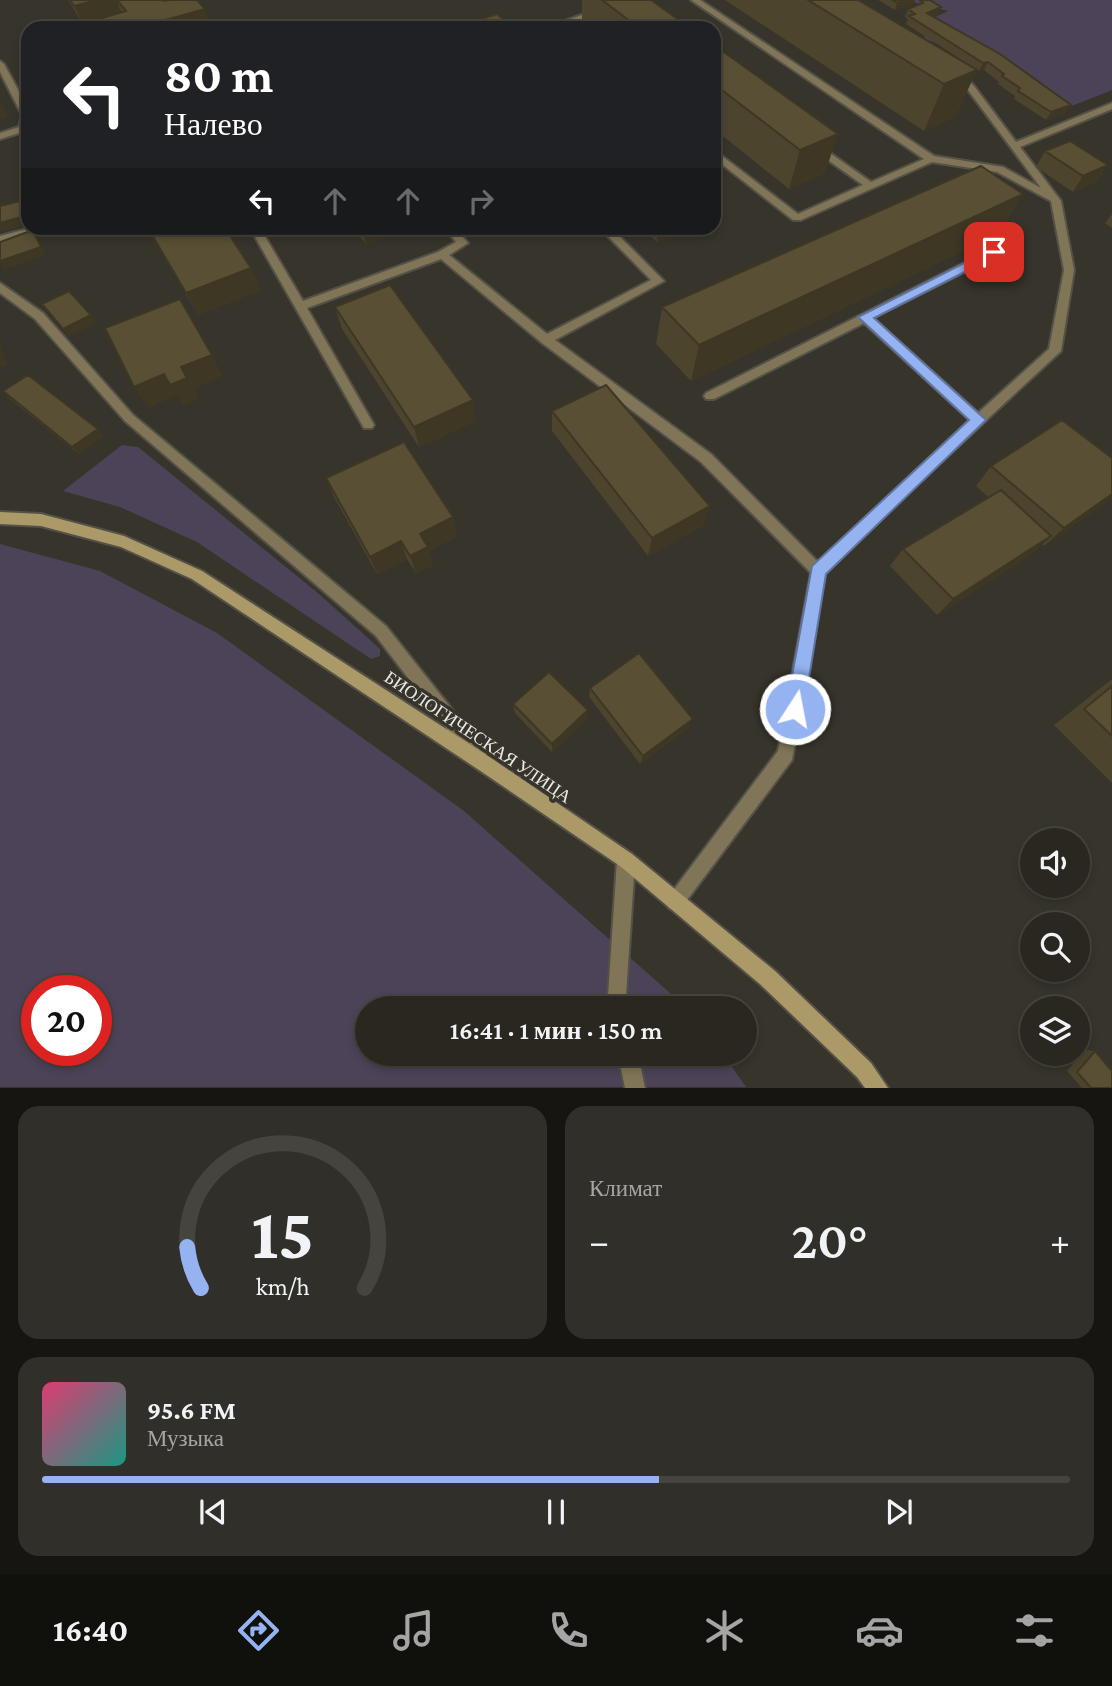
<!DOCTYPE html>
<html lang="ru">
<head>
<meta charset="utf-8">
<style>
  body { margin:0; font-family:"Crimson Pro",serif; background:#312f29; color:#f1f3f6; height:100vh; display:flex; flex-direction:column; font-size:26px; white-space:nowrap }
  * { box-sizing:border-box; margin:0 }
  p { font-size:23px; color:#a5a5a5 }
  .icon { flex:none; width:38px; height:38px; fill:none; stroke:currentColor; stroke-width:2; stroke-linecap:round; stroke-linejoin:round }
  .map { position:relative; height:1088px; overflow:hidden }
  .sheet { display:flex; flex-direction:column; gap:18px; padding:18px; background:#171512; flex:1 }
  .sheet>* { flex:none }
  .banner { position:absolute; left:21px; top:21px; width:700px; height:214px; border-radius:21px; box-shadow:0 4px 10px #0003,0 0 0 2px #45443e; background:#202124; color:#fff; overflow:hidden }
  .tools { position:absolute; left:1020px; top:828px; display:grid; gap:14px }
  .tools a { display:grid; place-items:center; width:70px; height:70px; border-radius:50%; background:#292720; box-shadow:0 4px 10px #0003,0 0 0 2px #45443e; font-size:35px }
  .speed { position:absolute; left:21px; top:975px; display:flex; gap:14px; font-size:35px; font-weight:700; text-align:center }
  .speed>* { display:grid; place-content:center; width:91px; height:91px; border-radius:50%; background:#292720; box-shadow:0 4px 10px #0003,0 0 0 2px #45443e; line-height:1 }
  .speed .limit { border:10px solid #d22; background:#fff; color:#111 }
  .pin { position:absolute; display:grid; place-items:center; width:60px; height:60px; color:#fff; margin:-30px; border-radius:14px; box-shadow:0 4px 10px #0006 }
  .me { position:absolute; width:77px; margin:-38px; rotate:11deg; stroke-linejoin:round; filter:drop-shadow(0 0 5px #0008) }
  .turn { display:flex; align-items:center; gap:24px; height:147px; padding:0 28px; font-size:32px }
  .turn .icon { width:91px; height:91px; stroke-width:2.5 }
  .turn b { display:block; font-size:49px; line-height:60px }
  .lanes { display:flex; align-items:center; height:66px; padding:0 28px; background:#0003; justify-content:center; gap:35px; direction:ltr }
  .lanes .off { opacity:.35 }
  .big { font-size:52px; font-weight:600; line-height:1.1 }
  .sheet .card { flex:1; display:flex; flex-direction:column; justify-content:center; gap:10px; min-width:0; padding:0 24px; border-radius:21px; background:#312f29 }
  .sheet .dial { align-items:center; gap:0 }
  .dial svg { height:182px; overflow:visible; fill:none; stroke:#45443e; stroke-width:7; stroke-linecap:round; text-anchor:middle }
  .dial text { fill:#f1f3f6; stroke:none }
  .song { display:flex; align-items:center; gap:21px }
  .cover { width:84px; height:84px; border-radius:10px; background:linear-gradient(135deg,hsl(340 70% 55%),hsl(170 70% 35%)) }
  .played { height:7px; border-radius:4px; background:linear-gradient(90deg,#95b2f1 60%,#45443e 60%) }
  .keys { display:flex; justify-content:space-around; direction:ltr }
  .heat { display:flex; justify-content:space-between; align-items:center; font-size:38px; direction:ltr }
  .sheet .tiles { flex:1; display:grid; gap:18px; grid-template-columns:1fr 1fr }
  .card:last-child { grid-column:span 2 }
  .trip { position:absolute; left:355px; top:996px; width:402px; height:70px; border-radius:35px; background:#292720; box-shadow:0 4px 10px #0003,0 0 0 2px #45443e; font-weight:600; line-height:70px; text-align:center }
  .tab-bar { display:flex; height:112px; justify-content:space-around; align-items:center; background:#10100d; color:#a5a5a5 }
  .tab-bar .icon { width:49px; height:49px }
  .tab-bar .selected { color:#95b2f1 }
  .tab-bar b { font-size:32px; color:#f1f3f6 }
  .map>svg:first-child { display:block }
  .green { fill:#4d4358; fill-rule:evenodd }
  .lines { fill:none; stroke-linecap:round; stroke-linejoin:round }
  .lane-casing { stroke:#545148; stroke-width:4 }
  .street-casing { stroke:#545148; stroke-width:4 }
  .secondary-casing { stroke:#545148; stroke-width:4 }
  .lane { fill:#807557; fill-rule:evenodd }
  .street { fill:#807557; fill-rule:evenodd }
  .secondary { fill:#ab9968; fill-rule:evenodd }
  .wall { fill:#4c442d }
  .shaded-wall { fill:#3e3724 }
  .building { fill:#584f34; stroke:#3e3724; stroke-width:2 }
  .route { fill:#95b2f1; stroke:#61749d; stroke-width:2 }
  .labels { text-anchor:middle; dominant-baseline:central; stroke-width:7; stroke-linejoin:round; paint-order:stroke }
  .street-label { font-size:18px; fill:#eae8e2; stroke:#37342b }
</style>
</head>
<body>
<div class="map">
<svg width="1112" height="1088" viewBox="0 0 1112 1088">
  <rect width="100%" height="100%" fill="#37342b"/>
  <!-- green -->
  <path class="green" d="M905,0h207v90l-48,19 -103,-61 -35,-8 -8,-15 30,-14z
    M122,445l16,2 181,147 61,55v7l-9,3 -174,-117 -77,-35 -57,-16z
    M0,544l100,27 117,62 247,178 223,197h-319v46h355l23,33h-746zM37,990h59v60h-59z"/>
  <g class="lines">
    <!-- lane casing -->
    <g class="lane-casing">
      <path id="lane" d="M691,0h9l234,156 69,11 38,21 -73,-98 -15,-15v-4h6l15,15 42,56 96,-39v6l-92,38 41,54 13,69 -13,81 -146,135 -90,88 -33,186 -111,148 -6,3 -6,-3 -3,-6 3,-6 109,-145 33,-178 -110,-111 -159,-119 -101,-84 -134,49 67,117 -2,3h-8l-114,-200h10l43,73 135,-49 18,-10 -11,-14h10l13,15 -19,12 98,79 104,-54 -51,-52h11l53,53 -109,59 156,114 107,108 152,-142 -106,-97 -150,76h-8l-2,-3 2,-3 288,-145 4,1v6l-125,63 105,95 71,-64 15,-79 -13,-69 -54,-29 -65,-10 -131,58h-8l-79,-62v-8l84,64 65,-29 -49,-35v-4h6l51,36 53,-23z
        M596,10l7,2 -46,16h-12z
        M0,61l4,3 24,44 -2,23 -26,8v-6l19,-6 3,-12 -22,-43z
        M31,228h16l-1,2 -46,12v-6z
        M0,283l43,30 90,102 253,211 99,125 2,6 -2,6 -6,2 -6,-2 -97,-127 -251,-215 -90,-102 -35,-26z"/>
    </g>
    <!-- street casing -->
    <g class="street-casing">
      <path id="street" d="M626,851l6,3 3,6 -9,136 3,12h-20l-1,-12 9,-136 3,-6z
        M618,1054h20l7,34h-20z"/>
    </g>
    <!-- secondary casing -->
    <g class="secondary-casing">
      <path id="secondary" d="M0,512l41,2 83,22 78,35 289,187 141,96 143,117 96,92 17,25h-23l-8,-11 -96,-92 -141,-119 -141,-96 -287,-191 -71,-32 -80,-21 -41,-2z"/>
    </g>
    <!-- lane -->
    <use href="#lane" class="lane"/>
    <!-- street -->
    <use href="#street" class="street"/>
    <!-- secondary -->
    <use href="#secondary" class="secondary"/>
  </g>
  <!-- wall -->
  <path class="wall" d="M68,0h95l48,24 -13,4h-111l-2,-5 37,-11 -1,-1 -39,11z
    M582,0h69l39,28h-103l-5,-5z
    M725,0h133l119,70 -22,47 -31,14z
    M878,0h37l-2,5 -18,5z
    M920,0l21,7 -3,7 -4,2 132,97 -20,7 -32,-21 1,-3 -17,-12 1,-2 -15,-12 -5,1 -73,-47 2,-5 -3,-2 3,-8 10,-4z
    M714,45l111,128 -36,16 -75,-60z
    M1045,151l53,30 -25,11 -37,-25z
    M1112,214v14l-7,-5z
    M147,228h78l26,40 10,22 -63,25z
    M353,228h56l-43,16z
    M642,228h49l-34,14z
    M1000,233l-309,148 -35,-37 6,-37z
    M335,307l141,114 -57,26 -77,-118z
    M3,391l100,45 -24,18 -69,-55z
    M552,411l152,114 -56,31 -96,-125z
    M1112,458v40l-68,48 -2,-2 -10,10 -95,61 -47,-49 13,-17 85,-52 -12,-11 15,-20z
    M326,478l127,39 4,19 -28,14 4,15 -17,8 -9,-14 -30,15 -43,-77z
    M1112,679v104l-58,-58z
    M590,688l99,39 -49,37 -51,-67z
    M513,704l74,15 -35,33 -37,-39z
    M1084,1050l11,1 17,37h-30l-15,-17z"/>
  <!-- shaded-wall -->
  <path class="shaded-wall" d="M97,0h19l5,11 -39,11 -8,-16z
    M906,0h9l-2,5 -18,5 2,-7z
    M941,7l-3,7 -14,7 3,-8z
    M205,9l6,15 -13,4h-61z
    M988,62l-4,8 -5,1 4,-8z
    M977,70l-22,47 -31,14 20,-47z
    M0,101l8,16 -8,2z
    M1071,105l-5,8 -20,7 5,-8z
    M838,134l-13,39 -36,16 11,-39z
    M1108,165l-10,16 -25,11 10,-16z
    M1023,194l-23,39 -309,148 8,-36z
    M28,215v10l-28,7v-9z
    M362,228h47l-43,16z
    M659,228h32l-34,14z
    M33,230l13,25 -42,15 -4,-6v-3z
    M251,268l10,22 -63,25 -12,-22z
    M91,315l5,8 -27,14 -6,-8z
    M0,343l7,22 -7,3z
    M212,355l11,21 -29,13 5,10 -16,7 -6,-11 -28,13 -15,-21z
    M473,400l3,21 -57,26 -5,-20z
    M98,429l5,7 -24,18 -7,-7z
    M1112,494v4l-68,48 20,-18z
    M710,506l-6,19 -56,31 4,-18z
    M453,517l4,19 -28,14 4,15 -17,8 -6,-17 10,-22z
    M1051,536l-19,18 -95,61 16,-16z
    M401,541l6,18 -30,15 -7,-17z
    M588,710l-1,9 -35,33v-8z
    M693,719l-4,8 -49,37 3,-8z"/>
  <!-- building -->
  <path class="building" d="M70,0h27l-23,6z
    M117,0h46l1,1 5,-1h28l8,9 -68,19h-49l-3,-5 41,-12z
    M602,0h49l39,28h-51z
    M808,0h50l119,70 -33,14z
    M893,0h13l-9,3z
    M920,0h10l11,7 -14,6 73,41 71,51 -20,7 -33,-21 2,-3 -18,-12 2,-2 -16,-12 -5,1 -74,-47 6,-2 -7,-5 15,-6z
    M497,14l17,14h-50l-3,-3z
    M714,45l124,89 -38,16 -86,-66z
    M1070,141l38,24 -25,11 -38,-25z
    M981,166l42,28 -324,151 -37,-38z
    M28,199v16l-28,8v-17z
    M148,228h77l26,40 -65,25z
    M33,230l8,17 -41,14v-19z
    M390,285l83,115 -59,27 -79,-120z
    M69,291l22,24 -28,14 -21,-25z
    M180,299l32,56 -31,12 6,11 -17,7 -6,-11 -30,13 -29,-59z
    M28,375l70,54 -26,18 -69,-56z
    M606,385l104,121 -58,32 -100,-127z
    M1062,420l50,38v36l-48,34 -73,-62z
    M404,442l49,75 -33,17 8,13 -18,9 -9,-15 -31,16 -44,-79z
    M1001,490l50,46 -98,63 -50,-50z
    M639,653l54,66 -50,37 -53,-68z
    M549,672l39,38 -36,34 -39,-40z
    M1112,686v50l-28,-27z
    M1095,1051l17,20v17h-21l-14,-16z"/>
  <!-- route -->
  <path class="route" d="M994,248l4,1v6l-124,63 112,102 -160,154 -22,135 -3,7 -6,2 -7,-2 -2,-7 26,-143 157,-146 -111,-103z"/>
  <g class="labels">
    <!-- street labels -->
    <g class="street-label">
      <text transform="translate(478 737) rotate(34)">БИОЛОГИЧЕСКАЯ УЛИЦА</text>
    </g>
  </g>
</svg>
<div class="tools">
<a><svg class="icon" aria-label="sound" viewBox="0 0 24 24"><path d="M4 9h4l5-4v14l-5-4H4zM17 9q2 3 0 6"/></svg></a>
<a><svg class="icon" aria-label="search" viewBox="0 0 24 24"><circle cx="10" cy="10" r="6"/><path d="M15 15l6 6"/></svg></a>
<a><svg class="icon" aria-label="layers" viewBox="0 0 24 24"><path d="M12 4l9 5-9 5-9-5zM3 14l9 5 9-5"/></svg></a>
</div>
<div class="speed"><div class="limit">20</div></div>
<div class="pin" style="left:994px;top:252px;background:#d93025"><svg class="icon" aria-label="arrive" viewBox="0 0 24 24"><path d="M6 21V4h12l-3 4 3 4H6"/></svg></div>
<svg class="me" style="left:795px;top:709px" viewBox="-20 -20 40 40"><circle r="17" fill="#95b2f1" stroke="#fff" stroke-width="3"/><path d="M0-11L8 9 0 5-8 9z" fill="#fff"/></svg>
<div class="trip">16:41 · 1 мин · 150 m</div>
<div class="banner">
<div class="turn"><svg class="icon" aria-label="left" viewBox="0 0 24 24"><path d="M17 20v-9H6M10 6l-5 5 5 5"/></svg><div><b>80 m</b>Налево</div></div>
<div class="lanes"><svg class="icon" aria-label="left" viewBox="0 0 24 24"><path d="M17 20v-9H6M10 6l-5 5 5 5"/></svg><svg class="icon off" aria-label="ahead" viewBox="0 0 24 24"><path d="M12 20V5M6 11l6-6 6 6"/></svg><svg class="icon off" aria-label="ahead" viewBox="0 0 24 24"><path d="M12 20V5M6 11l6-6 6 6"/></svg><svg class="icon off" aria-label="right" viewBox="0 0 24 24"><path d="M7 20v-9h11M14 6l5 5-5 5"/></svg></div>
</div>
</div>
<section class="sheet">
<div class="tiles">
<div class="card dial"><svg viewBox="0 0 100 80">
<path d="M14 69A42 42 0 1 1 86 69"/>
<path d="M14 69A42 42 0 0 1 8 51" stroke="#95b2f1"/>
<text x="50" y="56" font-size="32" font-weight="700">15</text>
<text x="50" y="72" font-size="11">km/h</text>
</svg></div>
<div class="card"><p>Климат</p>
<div class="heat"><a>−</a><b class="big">20°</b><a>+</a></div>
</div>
<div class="card">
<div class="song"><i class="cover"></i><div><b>95.6 FM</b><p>Музыка</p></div></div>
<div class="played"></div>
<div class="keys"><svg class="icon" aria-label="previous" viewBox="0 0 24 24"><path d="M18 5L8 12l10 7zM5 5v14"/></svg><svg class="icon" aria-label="pause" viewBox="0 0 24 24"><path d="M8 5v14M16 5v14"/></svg><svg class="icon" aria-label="next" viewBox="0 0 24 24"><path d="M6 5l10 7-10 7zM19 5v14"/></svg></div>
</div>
</div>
</section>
<nav class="tab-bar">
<b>16:40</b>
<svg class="icon selected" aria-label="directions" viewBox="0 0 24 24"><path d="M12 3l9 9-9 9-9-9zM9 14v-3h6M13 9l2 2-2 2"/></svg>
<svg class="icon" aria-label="music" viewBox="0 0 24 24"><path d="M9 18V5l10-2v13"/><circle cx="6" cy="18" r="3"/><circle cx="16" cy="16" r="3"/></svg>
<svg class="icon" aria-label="phone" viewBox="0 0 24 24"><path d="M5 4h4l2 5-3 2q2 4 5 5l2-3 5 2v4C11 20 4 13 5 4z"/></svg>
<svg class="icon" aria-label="climate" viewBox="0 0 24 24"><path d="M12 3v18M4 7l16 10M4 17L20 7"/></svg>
<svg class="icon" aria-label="car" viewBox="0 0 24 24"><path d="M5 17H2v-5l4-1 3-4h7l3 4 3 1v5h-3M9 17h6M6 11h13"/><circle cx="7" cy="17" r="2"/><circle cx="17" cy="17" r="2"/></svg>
<svg class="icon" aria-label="filters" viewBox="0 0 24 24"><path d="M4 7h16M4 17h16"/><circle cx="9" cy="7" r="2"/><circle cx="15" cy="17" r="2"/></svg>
</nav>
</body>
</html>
